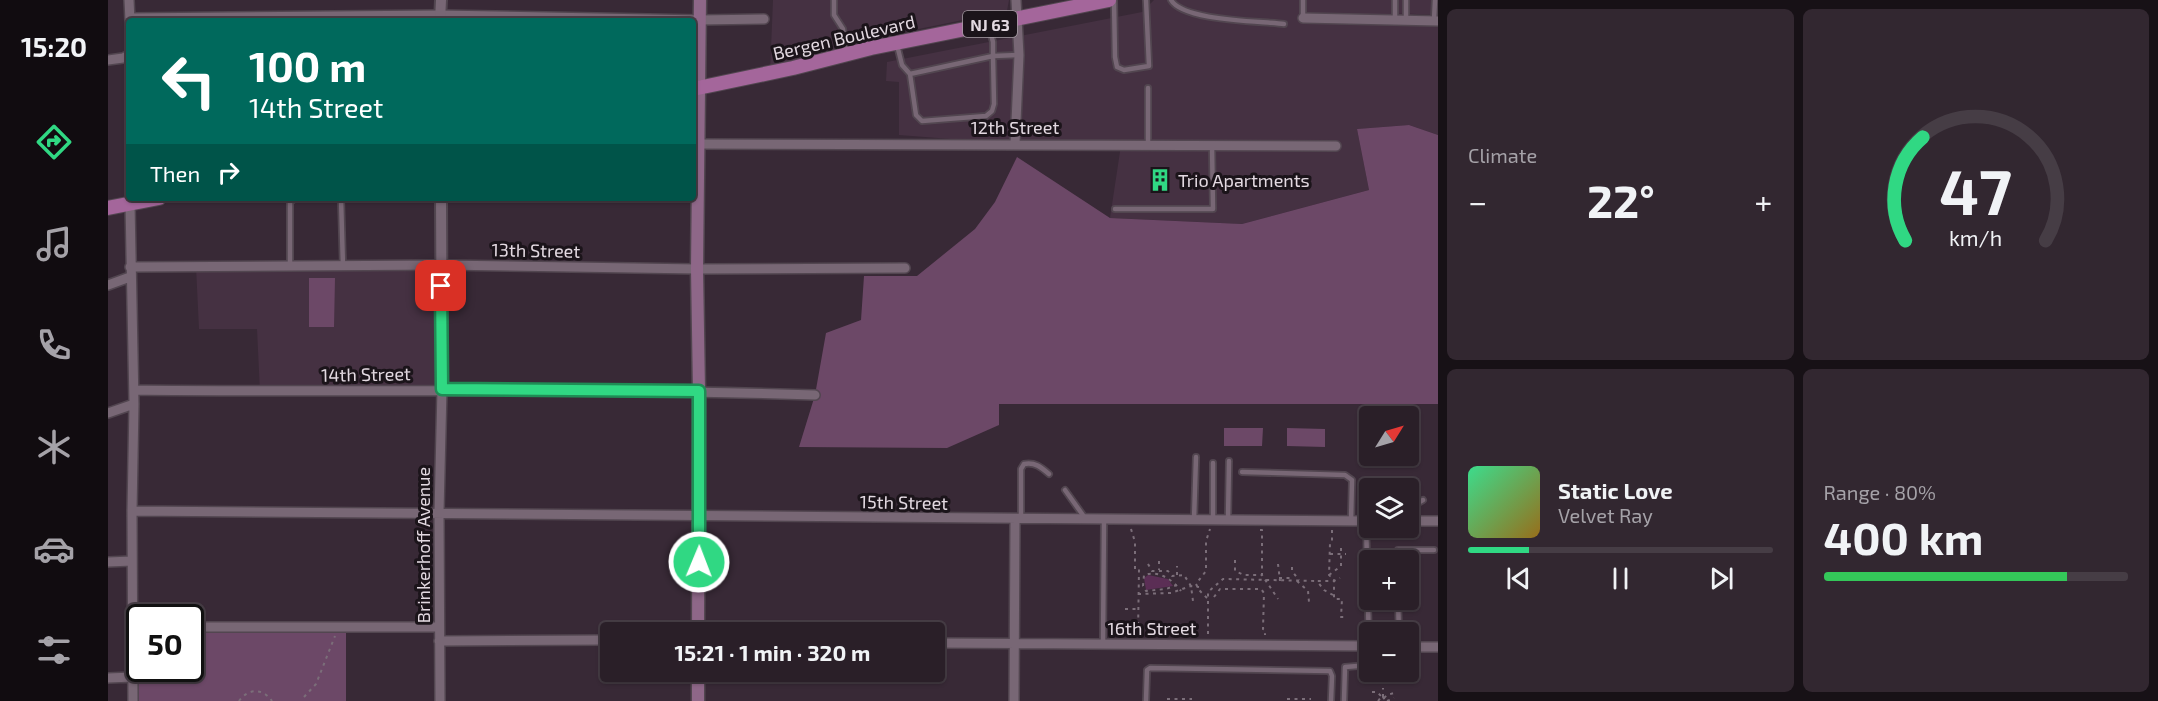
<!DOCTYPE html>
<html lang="en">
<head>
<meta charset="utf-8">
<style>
  body { margin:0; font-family:"Exo 2",sans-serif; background:#322730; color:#f1f3f6; height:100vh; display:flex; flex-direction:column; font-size:22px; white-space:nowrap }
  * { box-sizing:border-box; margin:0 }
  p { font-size:20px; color:#a5a2a8 }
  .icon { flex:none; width:33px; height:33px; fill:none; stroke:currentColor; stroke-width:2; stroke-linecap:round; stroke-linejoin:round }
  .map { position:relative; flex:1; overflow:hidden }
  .details { display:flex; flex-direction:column; gap:9px; padding:9px; background:#171116; width:720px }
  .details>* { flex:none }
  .hud { position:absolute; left:18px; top:18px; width:570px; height:183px; border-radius:6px; box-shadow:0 2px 4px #0004,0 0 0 2px #463d45; background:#00695c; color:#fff; overflow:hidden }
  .needle { width:39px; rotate:53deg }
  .fabs { position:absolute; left:1251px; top:406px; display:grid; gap:12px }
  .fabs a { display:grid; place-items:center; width:60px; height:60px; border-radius:6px; background:#2a1f28; box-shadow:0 2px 4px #0004,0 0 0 2px #463d45; font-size:30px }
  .speed { position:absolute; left:18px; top:604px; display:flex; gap:12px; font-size:30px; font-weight:700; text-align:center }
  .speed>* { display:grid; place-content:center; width:78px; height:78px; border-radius:50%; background:#2a1f28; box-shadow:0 2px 4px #0004,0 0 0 2px #463d45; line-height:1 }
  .speed .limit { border:3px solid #111; border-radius:9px; background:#fff; color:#111 }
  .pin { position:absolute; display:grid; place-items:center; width:51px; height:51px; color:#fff; margin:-26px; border-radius:12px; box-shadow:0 3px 9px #0006 }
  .me { position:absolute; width:66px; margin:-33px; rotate:1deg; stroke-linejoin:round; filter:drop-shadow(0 0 4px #0008) }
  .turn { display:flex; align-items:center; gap:21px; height:126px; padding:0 24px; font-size:27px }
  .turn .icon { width:78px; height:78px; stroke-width:2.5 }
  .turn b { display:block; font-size:42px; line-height:51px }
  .then { display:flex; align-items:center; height:57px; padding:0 24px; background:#0003; gap:12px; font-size:22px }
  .big { font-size:45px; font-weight:700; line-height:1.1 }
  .details .card { flex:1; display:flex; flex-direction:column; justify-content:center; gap:9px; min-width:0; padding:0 21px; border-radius:9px; background:#322730 }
  .details .dial { align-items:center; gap:0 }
  .dial svg { height:156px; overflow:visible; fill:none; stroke:#463d45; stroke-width:7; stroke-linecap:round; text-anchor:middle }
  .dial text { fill:#f1f3f6; stroke:none }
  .song { display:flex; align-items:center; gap:18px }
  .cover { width:72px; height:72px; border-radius:9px; background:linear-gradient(135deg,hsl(150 70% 55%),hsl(40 70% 35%)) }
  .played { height:6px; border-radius:3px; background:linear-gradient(90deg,#30d883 20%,#463d45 20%) }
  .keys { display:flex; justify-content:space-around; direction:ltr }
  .heat { display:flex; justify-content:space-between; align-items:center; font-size:33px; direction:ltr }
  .charge { height:9px; border-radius:4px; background:linear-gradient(90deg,#34c759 80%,#463d45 0) }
  .details .tiles { flex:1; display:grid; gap:9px; grid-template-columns:repeat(2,1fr) }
  .trip { position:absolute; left:492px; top:622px; width:345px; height:60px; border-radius:6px; background:#2a1f28; box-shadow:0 2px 4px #0004,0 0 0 2px #463d45; font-weight:700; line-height:60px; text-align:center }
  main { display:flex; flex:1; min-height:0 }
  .tab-bar { display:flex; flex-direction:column; width:108px; justify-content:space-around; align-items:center; background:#110c10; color:#a5a2a8 }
  .tab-bar .icon { width:42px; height:42px }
  .tab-bar .active { color:#30d883 }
  .tab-bar b { font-size:27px; color:#f1f3f6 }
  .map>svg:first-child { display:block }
  .built { fill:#453142 }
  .green { fill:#6c4867 }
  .water { fill:#5b2e55 }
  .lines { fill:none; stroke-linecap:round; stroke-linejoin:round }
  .service-casing { stroke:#524650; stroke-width:8 }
  .minor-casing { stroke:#524650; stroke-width:12 }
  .tertiary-casing { stroke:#524650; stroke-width:14 }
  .secondary-casing { stroke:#524650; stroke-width:15 }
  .primary-casing { stroke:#524650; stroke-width:16 }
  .path { stroke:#7b6e79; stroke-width:2; stroke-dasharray:3 4.5; stroke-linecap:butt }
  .service { stroke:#786775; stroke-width:4.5 }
  .minor { stroke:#786775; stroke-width:9 }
  .tertiary { stroke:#786775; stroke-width:10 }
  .secondary { stroke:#8e6788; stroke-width:12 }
  .primary { stroke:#a4669b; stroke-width:14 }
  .route-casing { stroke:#1f8c55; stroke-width:15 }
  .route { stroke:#30d883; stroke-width:10 }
  .labels { text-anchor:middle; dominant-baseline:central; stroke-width:6; stroke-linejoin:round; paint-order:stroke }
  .shield { fill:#1b141a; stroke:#a79ea5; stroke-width:1.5 }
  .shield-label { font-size:16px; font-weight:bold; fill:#e3d9e1 }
  .street-label { font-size:18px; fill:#e3d9e1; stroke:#1b141a }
  .poi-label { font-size:18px; fill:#e3d9e1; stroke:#1b141a; text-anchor:start }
</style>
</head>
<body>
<main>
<nav class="tab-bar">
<b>15:20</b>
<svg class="icon active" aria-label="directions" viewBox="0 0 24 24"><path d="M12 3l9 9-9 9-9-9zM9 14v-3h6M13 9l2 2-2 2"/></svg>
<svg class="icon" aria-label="music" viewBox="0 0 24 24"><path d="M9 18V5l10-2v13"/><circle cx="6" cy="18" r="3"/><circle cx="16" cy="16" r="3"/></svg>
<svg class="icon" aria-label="phone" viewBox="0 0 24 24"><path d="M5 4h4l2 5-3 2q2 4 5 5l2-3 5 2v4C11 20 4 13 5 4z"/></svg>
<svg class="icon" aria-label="climate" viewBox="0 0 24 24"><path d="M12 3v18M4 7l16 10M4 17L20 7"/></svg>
<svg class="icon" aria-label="car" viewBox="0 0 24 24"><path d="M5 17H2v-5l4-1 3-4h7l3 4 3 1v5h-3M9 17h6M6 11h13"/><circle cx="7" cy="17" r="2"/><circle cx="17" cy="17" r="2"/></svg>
<svg class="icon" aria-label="filters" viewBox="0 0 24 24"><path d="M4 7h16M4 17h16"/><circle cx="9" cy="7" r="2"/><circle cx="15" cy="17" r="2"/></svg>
</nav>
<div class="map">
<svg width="1330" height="701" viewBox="0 0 1330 701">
  <rect width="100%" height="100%" fill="#382936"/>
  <!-- built -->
  <path class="built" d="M665,0h236l-2,11 -113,23 -101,34 -23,5z
    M1046,0h284v15l-43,-2 43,4v118l-29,-10 -52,4 12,61 -127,34 -132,-6 11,-73 -106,-1 -116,-9v-53l-13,-1 1,-19 255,-50z
    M333,265l1,124 -182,3 -3,-63h-58l-3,-62z"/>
  <!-- green -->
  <path class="green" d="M1301,125l29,10v269h-439v21l-52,23 -148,-1 16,-52 11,-62 35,-13 3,-44h53l58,-47 20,-27 22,-45 93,61 132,6 127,-34 -12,-61z
    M201,278h26l-1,49h-25z
    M1116,428h39l-1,18h-38z
    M1179,428l38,1v18l-38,-1z
    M24,627h7l1,42h50l1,-42 155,1v73h-213z"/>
  <!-- water -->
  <path class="water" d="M1040,575l20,4 5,7 -27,4 -2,-12z"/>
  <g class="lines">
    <!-- service casing -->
    <g class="service-casing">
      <path id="service" d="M726,0v15l9,14 3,23
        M1006,0l1,57 2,10 7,3 25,-4 -3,-66
        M1063,0c12,21 88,21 113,24
        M1195,18v-18
        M1287,20v-20
        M1298,20v-20
        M1326,20l1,-20
        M789,45l5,20 8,9 83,-18v-14l-4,-15
        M802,74l6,41 6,6 64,-5 6,-5 2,-7 -1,-48 26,-1
        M1040,88v57
        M233,198l2,69
        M1007,209h98l-1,-64
        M182,266v-64l6,-4
        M1134,472l103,3 7,5 -1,41
        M957,490l20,28
        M1300,509l15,-9
        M913,519v-50l3,-5c11,-2 17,3 25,10
        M1086,520l2,-63
        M1105,520v-57
        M1120,520l1,-59
        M1258,521l3,125
        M1290,561v-11h36
        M1290,600l1,33
        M995,644l1,-124
        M1300,658l3,-11
        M1038,701l1,-31 3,-2 180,3 2,5 -1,25
        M1236,701l1,-34 25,-2"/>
    </g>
    <!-- minor casing -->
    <g class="minor-casing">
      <path id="minor" d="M21,0l1,21
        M22,18l310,-3 260,5 64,-1
        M1195,18l135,3
        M0,60l15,-2 6,-3
        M585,144l643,2
        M907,144l4,-89 -3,-55
        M22,204l4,200 -2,107 1,190
        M22,267l311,-2 256,4 208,-1
        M0,285l22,-8
        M26,390c227,3 454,-3 681,5
        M0,413l26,-9
        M24,511l1238,10
        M1300,521h30
        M0,562l24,-1
        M82,627h249
        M331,641l171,-1
        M826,643l436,3
        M1300,647h30
        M0,678l25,-1
        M332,701l-1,-189 3,-123
        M906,701l1,-181"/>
    </g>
    <!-- tertiary casing -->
    <g class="tertiary-casing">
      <path id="tertiary" d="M332,21l1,-21
        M333,198l1,191"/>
    </g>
    <!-- secondary casing -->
    <g class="secondary-casing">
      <path id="secondary" d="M590,633l1,-242 -2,-122 3,-269
        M590,701v-29"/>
    </g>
    <!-- primary casing -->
    <g class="primary-casing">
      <path id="primary" d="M585,89l100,-21 78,-20 238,-48
        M0,208l51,-10"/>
    </g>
    <!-- path -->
    <path class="path" d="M1023,529l4,13v27h4l-1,64h6
      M1152,530h2v45l16,24
      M1224,530v11l-2,2 -1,32 5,4v20h8l-1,18h3
      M1222,554h16
      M1127,560v11l9,4h18
      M1051,561v9
      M1040,564l4,7h16l4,5 12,-1 7,11 2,15
      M1170,564l2,17
      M1184,567v4l7,9
      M1069,575v-9
      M1221,575l12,-9v-20
      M1171,578h11l2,3
      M1189,581l11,10 1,11
      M1069,585l-11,4 -20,2 -3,-5 1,-11c14,-5 28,4 37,16
      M1030,594l33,-1 20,-7 8,1
      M1225,595l-9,-5 -7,-9h17l6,-3
      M1106,597l6,-8h41l3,4 -1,36 2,1v5
      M1099,598l-8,-8 -3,-6 10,-13v-30l4,-12
      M1017,609h13
      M1003,633h27
      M1100,634v-42l15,-13 94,2
      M1264,692h5l4,4
      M196,697l12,-13 19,-48
      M1275,697v-9
      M1276,698l3,-3 7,-2
      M1059,699h25
      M1179,699h24
      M131,701c9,-13 24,-13 33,0
      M1270,701l4,-5 4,5
      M1279,701l7,-3"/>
    <!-- service -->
    <use href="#service" class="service"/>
    <!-- minor -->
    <use href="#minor" class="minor"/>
    <!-- tertiary -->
    <use href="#tertiary" class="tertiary"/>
    <!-- secondary -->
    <use href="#secondary" class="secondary"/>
    <!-- primary -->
    <use href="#primary" class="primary"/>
  </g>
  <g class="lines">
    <!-- route casing -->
    <g class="route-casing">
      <path id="route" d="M333,286l1,103 257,2v171"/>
    </g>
    <!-- route -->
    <use href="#route" class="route"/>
  </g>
  <!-- icons -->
  <defs>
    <g id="building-bare" transform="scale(1.8)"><path d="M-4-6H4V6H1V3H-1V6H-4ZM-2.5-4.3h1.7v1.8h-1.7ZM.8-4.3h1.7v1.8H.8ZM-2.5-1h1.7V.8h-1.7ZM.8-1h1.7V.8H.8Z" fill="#30d883" stroke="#1b141a" stroke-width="2.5" paint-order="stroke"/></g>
  </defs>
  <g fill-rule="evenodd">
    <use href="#building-bare" x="1052" y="180"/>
  </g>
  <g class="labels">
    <!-- shield labels -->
    <rect class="shield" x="855" y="11" width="54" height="26" rx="4.5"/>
    <g class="shield-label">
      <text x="882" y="24">NJ 63</text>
    </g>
    <!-- street labels -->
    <g class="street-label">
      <text transform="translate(736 37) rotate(-13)">Bergen Boulevard</text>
      <text x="907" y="127">12th Street</text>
      <text transform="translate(428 250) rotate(1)">13th Street</text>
      <text transform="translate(258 374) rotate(-1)">14th Street</text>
      <text transform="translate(796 502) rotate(1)">15th Street</text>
      <text transform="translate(315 545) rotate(-90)">Brinkerhoff Avenue</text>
      <text x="1044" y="628">16th Street</text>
    </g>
    <!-- poi labels -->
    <g class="poi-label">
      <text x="1070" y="180">Trio Apartments</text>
    </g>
  </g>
</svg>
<div class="fabs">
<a><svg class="needle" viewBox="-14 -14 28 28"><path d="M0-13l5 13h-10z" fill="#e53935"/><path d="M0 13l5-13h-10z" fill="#a5a2a8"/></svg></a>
<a><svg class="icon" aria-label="layers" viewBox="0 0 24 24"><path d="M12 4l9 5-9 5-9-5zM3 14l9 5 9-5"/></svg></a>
<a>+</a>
<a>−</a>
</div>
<div class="speed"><div class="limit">50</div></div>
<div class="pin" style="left:333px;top:286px;background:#d93025"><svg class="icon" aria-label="arrive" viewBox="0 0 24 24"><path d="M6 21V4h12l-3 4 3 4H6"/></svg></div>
<svg class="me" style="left:591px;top:562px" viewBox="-20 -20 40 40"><circle r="17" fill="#30d883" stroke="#fff" stroke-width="3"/><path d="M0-11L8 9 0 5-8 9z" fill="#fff"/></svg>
<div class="trip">15:21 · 1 min · 320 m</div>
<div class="hud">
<div class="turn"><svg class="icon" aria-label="left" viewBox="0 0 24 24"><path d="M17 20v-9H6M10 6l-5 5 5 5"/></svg><div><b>100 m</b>14th Street</div></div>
<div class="then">Then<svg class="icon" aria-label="right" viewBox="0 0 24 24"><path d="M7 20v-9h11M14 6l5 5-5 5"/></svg></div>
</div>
</div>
<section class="details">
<div class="tiles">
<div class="card"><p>Climate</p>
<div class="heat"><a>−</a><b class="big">22°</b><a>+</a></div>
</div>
<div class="card dial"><svg viewBox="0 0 100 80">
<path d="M14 69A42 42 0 1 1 86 69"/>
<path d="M14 69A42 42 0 0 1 23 16" stroke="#30d883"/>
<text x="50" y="56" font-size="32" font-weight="700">47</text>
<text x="50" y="72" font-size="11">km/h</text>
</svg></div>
<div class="card">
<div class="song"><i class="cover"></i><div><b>Static Love</b><p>Velvet Ray</p></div></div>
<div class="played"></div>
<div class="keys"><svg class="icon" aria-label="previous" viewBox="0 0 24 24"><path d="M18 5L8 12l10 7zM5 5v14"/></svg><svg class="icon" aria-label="pause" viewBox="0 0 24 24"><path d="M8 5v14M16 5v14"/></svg><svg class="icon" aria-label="next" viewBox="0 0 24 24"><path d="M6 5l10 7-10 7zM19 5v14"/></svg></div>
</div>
<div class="card"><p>Range · 80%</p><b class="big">400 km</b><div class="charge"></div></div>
</div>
</section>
</main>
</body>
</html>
